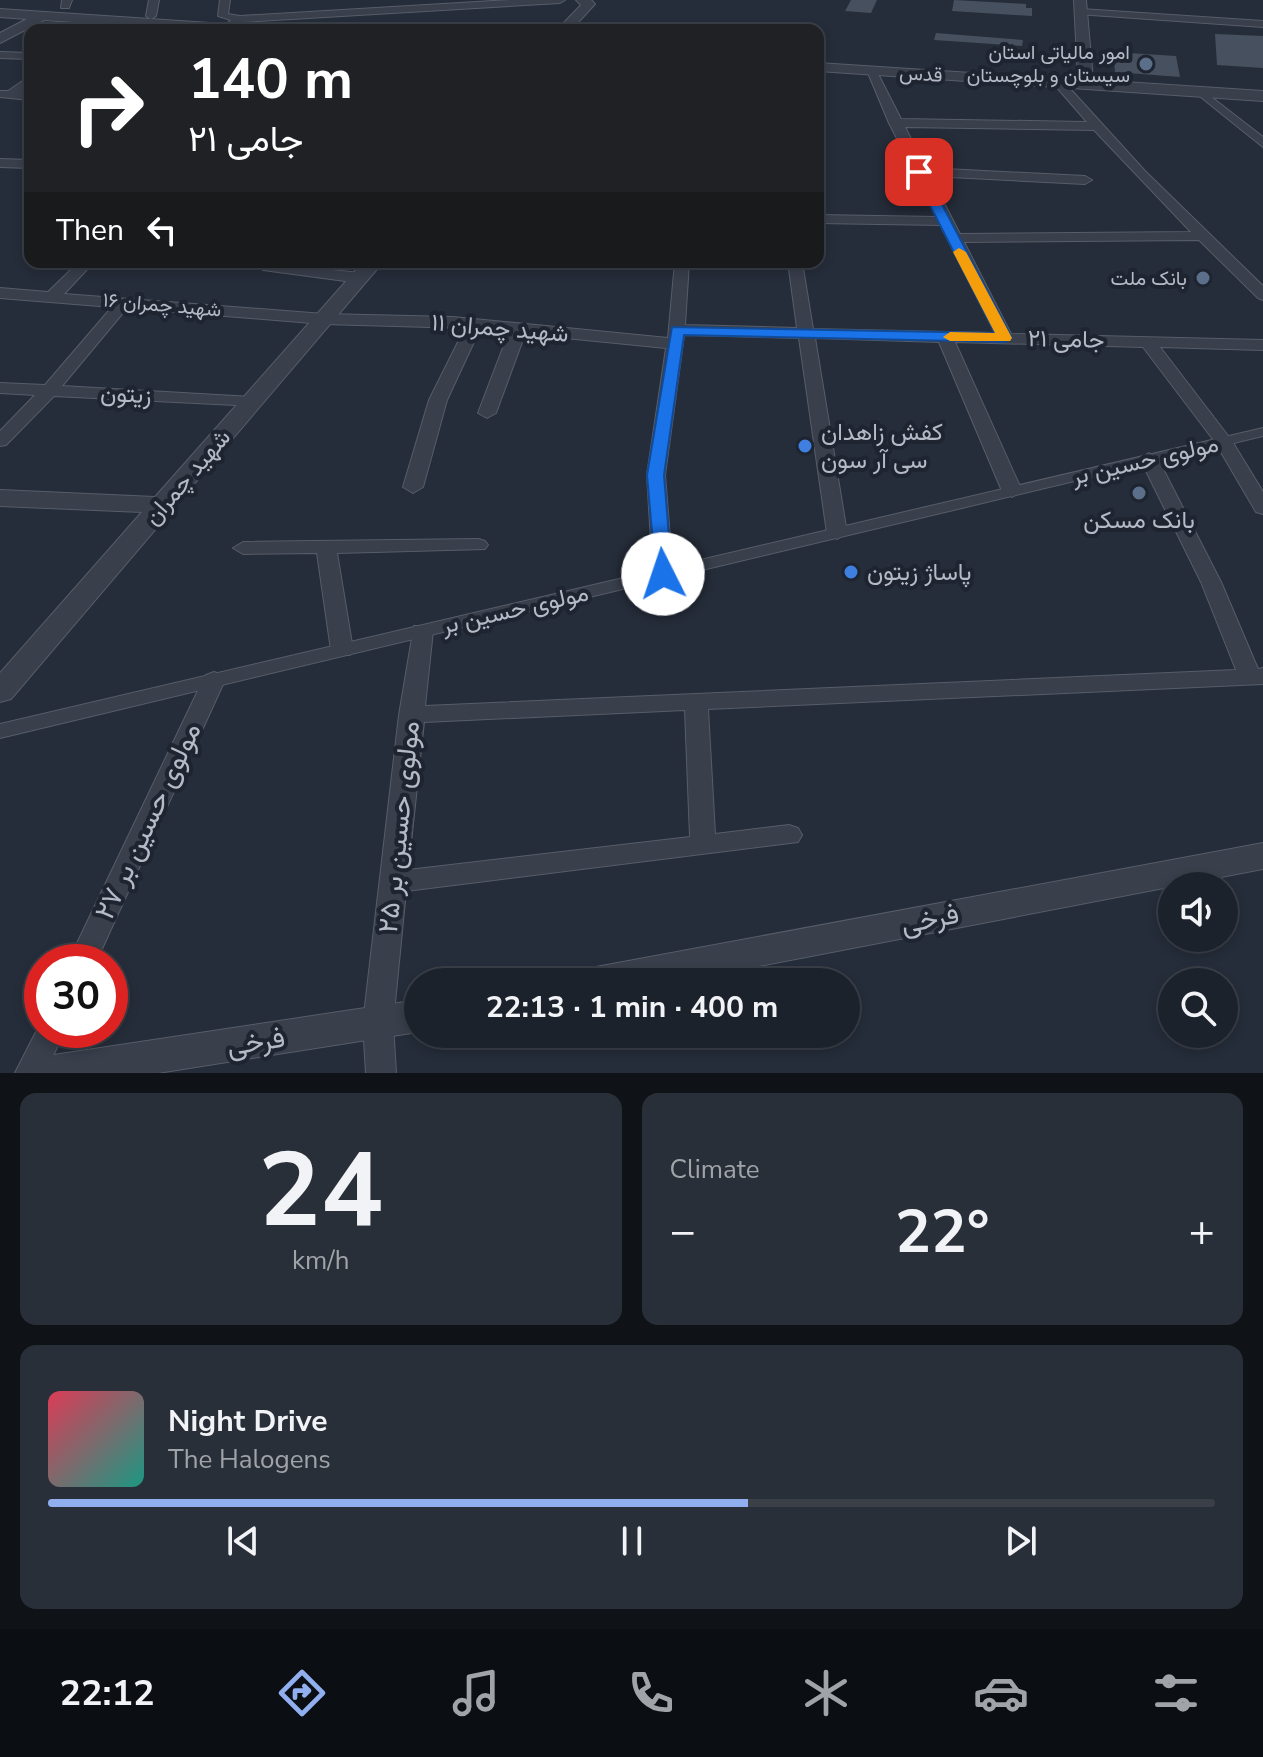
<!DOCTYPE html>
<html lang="en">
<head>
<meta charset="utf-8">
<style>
  body { margin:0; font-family:"Nunito Sans",Vazirmatn,sans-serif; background:#292f38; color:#f1f3f6; height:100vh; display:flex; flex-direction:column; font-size:30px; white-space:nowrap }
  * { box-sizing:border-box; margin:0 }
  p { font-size:26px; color:#a0a4a9 }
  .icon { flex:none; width:44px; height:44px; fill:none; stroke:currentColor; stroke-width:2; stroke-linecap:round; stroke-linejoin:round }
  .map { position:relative; height:1073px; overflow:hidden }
  .panel { display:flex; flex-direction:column; gap:20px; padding:20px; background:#0f1318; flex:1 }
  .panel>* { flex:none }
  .top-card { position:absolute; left:24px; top:24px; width:800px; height:244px; border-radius:16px; box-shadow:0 4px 12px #0003,0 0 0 2px #3a3f48; background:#202124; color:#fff; overflow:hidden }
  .controls { position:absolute; left:1158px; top:872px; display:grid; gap:16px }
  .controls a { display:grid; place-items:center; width:80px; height:80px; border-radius:50%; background:#1c222c; box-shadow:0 4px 12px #0003,0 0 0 2px #3a3f48; font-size:40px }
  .speed { position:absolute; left:24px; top:944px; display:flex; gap:16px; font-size:40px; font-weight:700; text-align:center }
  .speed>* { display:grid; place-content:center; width:104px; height:104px; border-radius:50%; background:#1c222c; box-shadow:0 4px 12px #0003,0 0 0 2px #3a3f48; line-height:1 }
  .speed .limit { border:12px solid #d22; background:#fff; color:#111 }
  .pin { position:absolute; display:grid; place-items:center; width:68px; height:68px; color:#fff; margin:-34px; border-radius:16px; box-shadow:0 4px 12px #0006 }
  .me { position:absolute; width:88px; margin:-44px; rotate:356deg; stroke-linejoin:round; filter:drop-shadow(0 0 6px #0008) }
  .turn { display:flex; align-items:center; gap:28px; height:168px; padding:0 32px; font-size:36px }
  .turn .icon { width:104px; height:104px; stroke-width:2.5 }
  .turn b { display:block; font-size:56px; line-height:68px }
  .then { display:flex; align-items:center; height:76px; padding:0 32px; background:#0003; gap:16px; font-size:30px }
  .big { font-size:60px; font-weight:700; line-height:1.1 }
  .panel .card { flex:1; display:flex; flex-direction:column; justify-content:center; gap:12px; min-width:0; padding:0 28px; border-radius:16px; background:#292f38 }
  .panel .dial { align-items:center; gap:0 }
  .dial b { font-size:104px; line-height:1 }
  .song { display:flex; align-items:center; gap:24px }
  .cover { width:96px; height:96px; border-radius:12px; background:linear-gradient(135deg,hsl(350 70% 55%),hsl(170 70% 35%)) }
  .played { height:8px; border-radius:4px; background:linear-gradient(90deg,#91afef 60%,#3a3f48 60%) }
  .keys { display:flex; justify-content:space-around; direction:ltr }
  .heat { display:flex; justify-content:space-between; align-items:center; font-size:44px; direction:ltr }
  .panel .tiles { flex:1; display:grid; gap:20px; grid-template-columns:1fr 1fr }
  .card:last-child { grid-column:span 2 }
  .trip { position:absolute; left:404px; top:968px; width:456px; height:80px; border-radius:40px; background:#1c222c; box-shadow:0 4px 12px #0003,0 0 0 2px #3a3f48; font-weight:700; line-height:80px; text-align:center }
  .menu { display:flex; height:128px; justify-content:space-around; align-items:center; background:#0b0e12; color:#a0a4a9 }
  .menu .icon { width:56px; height:56px }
  .menu .on { color:#91afef }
  .menu b { font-size:36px; color:#f1f3f6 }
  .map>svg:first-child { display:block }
  .building { fill:#47505e }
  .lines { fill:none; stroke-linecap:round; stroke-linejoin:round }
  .pedestrian-casing { stroke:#575d69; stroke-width:2 }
  .minor-casing { stroke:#575d69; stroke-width:2 }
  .tertiary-casing { stroke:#575d69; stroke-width:2 }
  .pedestrian { fill:#393f4b; fill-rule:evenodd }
  .minor { fill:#393f4b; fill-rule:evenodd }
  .tertiary { fill:#393f4b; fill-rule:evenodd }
  .route { fill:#1a73e8; stroke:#114b97; stroke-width:2 }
  .slow { fill:#f59e0b }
  .service-dot { fill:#5c6f8a; stroke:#1e2430; stroke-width:3 }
  .shop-dot { fill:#3f7fe0; stroke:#1e2430; stroke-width:3 }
  .labels { text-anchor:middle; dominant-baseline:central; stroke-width:8; stroke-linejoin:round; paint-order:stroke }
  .far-poi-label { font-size:20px; fill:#b4bac6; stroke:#1e2430; text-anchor:end }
  .far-street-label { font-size:20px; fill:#b4bac6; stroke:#1e2430 }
  .street-label { font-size:24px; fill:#b4bac6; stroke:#1e2430 }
  .poi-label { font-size:24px; fill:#b4bac6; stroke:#1e2430; text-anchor:start }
  .near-street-label { font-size:28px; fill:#b4bac6; stroke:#1e2430 }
</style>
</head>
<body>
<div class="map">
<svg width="1263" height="1073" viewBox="0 0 1263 1073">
  <rect width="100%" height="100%" fill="#252d3a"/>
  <!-- building -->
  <path class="building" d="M851,0h26l-6,13 -26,-2z
    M954,0l72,4v4h6v8l-80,-5z
    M936,33l87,7 -1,6 -88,-6z
    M1215,34l48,2v32l-46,-3z
    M1113,52l63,4 4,21 -65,-5z"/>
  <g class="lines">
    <!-- pedestrian casing -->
    <g class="pedestrian-casing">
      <path id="pedestrian" d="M1263,428v8l-1263,302v-14z"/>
    </g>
    <!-- minor casing -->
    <g class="minor-casing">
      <path id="minor" d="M62,0h10l-3,8h-8z
        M149,0h10l-3,16 -5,3 -5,-3z
        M220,0h10l-2,14 12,2 270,-16h55l-5,3 -317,19 -12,8 -9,-2 9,-8 -13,-4z
        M1081,9l182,12v6l-186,-13z
        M0,52l30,1v6l-30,-1z
        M866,68l10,2 25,49 186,3 -34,-39 10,-2 82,90 118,115v14l-5,-2 -59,-58 -235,2 47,92 252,6v10l-103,-3 72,94 31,51v22l-7,-2 -41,-70 -72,-95 -188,-5 67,149 -10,6 -10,-6 -63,-149 -124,-4 32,195 -10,6 -10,-6 -28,-195 -115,-3 -19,140 8,99 -10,6 -10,-6 -6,-99 19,-127 -141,-14 -29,79 -9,5 -9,-5 31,-81 -29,-3 -33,71 -24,87 -10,6 -10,-6 26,-87 36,-72 -141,-4 -197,-16 -65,78 190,11 6,1 3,4 -3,4 -204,-10 -48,49 -6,1v-15l35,-36 -35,-2v-10l45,2 67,-78 -112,-9v-10l48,4 31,-30h15l-30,32 260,20 129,3 215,21 7,-76h14l-4,63 112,3 -9,-66h14l11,67 182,4 -54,-108 -123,-2v-8l119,2 -48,-94zM905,127l189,3 97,102 -231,2 -30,-58 155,8 7,-4 -7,-4 -159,-8z
        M30,76v9l-9,8 9,1v6l-30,-3v-6h8z
        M1201,89l62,48v10l-66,-53 -2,-2z
        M0,159l30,1v8l-30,-1z
        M268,263l92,10 8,5 -8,5 -97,-13 -2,-3z
        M1149,453l9,6 63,123 37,87 5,-1v16l-555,25 7,125 74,-9 9,3 4,7 -4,7 -392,49 -13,132 3,50h-30l-3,-50 36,-308 15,-89h16l3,5 -8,75 811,-36 -35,-88 -61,-123zM685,710l5,127 -282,33 16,-148z
        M478,539l7,2 3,4 -3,4 -148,4 16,97 -3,5h-16l-3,-5 -14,-97 -74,1 -10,-6 10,-6z
        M214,672l8,3 3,5 -129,282h-28l135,-282 3,-5z
        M42,1020v10h23l-20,43h-30z"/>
    </g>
    <!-- tertiary casing -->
    <g class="tertiary-casing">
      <path id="tertiary" d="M576,0h15l4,4 -24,26h-14l24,-25z
        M1074,0h12l7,80 170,11v10l-445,-30v-8l260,17z
        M0,9l255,17 7,4h-67l-151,-10 -44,23v-10l27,-14 -27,-2z
        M363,262h20l-372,437 -11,3v-29l142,-161 -142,-6v-16l155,7z
        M1263,843v26l-587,113h-99l6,-11 13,-4z
        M418,1000v32l-260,41h-131l6,-12 14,-5z"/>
    </g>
    <!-- pedestrian -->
    <use href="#pedestrian" class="pedestrian"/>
    <!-- minor -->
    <use href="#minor" class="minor"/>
    <!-- tertiary -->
    <use href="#tertiary" class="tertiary"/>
  </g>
  <!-- route -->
  <path class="route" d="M919,168l6,4 87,166 -7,4 -321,-7 -20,140 8,99 -3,4h-13l-9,-103 25,-148 323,6 -82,-161z"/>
  <!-- slow -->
  <path class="slow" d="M959,248l7,4 46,86 -2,3h-60l-7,-4 7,-5 45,1 -42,-81z"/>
  <!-- markers -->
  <g class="service-dot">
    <circle cx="1146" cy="64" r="8"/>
    <circle cx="1203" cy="278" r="8"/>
    <circle cx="1139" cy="493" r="8"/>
  </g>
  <g class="shop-dot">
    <circle cx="805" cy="446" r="8"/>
    <circle cx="851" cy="572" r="8"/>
  </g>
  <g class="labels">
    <!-- far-poi labels -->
    <g class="far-poi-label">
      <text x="1130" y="52">امور مالیاتی استان<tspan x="1130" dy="23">سیستان و بلوچستان</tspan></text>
      <text x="1187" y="278">بانک ملت</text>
    </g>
    <!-- far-street labels -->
    <g class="far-street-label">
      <text transform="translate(921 74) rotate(4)">قدس</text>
      <text transform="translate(162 305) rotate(5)">شهید چمران ۱۶</text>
    </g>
    <!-- street labels -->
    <g class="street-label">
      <text transform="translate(500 328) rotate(5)">شهید چمران ۱۱</text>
      <text transform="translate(1066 339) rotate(1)">جامی ۲۱</text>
      <text transform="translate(126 394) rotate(3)">زیتون</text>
      <text transform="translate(1145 460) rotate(-13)">مولوی حسین بر</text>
      <text transform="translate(187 477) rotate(-49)">شهید چمران</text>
      <text transform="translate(515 609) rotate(-13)">مولوی حسین بر</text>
    </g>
    <!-- poi labels -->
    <g class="poi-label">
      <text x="821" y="432">کفش زاهدان<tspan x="821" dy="28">سی آر سون</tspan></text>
      <text x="1139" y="520" text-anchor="middle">بانک مسکن</text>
      <text x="867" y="572">پاساژ زیتون</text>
    </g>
    <!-- near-street labels -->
    <g class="near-street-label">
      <text transform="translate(148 821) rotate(-65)">مولوی حسین بر ۲۷</text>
      <text transform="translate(399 827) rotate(-84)">مولوی حسین بر ۲۵</text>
      <text transform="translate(930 919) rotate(-11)">فرخی</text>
      <text transform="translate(256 1042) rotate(-9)">فرخی</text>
    </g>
  </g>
</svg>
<div class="controls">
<a><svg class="icon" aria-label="sound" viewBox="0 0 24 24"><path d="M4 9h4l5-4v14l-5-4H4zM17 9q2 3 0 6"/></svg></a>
<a><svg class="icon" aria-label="search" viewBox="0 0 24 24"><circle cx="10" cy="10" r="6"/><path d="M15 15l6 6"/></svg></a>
</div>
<div class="speed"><div class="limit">30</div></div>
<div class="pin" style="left:919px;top:172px;background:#d93025"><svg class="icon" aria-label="arrive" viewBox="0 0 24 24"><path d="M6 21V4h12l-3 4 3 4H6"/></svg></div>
<svg class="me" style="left:663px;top:574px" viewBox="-20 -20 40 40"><circle r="19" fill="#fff"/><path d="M0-13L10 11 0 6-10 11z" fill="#1a73e8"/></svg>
<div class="trip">22:13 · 1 min · 400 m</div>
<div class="top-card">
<div class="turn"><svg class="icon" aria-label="right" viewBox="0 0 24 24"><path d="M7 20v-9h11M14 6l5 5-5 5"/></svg><div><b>140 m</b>جامی ۲۱</div></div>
<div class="then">Then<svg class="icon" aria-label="left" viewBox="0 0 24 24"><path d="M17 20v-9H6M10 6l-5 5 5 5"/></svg></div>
</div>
</div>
<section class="panel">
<div class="tiles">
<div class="card dial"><b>24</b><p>km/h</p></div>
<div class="card"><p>Climate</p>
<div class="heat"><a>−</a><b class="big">22°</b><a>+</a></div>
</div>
<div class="card">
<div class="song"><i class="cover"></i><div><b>Night Drive</b><p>The Halogens</p></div></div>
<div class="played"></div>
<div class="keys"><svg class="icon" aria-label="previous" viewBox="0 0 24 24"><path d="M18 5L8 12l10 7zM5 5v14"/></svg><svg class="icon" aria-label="pause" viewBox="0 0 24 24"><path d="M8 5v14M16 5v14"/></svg><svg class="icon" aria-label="next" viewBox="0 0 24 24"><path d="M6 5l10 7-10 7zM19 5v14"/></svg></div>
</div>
</div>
</section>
<nav class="menu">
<b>22:12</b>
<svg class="icon on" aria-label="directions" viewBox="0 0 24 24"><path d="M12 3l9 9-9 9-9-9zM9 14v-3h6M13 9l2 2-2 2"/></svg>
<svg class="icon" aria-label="music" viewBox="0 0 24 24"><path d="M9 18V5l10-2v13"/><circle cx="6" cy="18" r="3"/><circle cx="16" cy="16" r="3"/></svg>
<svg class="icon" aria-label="phone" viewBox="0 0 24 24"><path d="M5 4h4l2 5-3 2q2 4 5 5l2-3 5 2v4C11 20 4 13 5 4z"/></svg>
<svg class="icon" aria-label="climate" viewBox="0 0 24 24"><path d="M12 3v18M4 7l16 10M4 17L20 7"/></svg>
<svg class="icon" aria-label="car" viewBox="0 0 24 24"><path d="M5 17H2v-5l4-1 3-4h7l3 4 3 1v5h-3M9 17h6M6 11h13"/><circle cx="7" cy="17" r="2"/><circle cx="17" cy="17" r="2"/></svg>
<svg class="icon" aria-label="filters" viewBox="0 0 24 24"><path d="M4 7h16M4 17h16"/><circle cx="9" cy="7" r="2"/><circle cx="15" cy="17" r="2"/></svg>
</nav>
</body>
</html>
